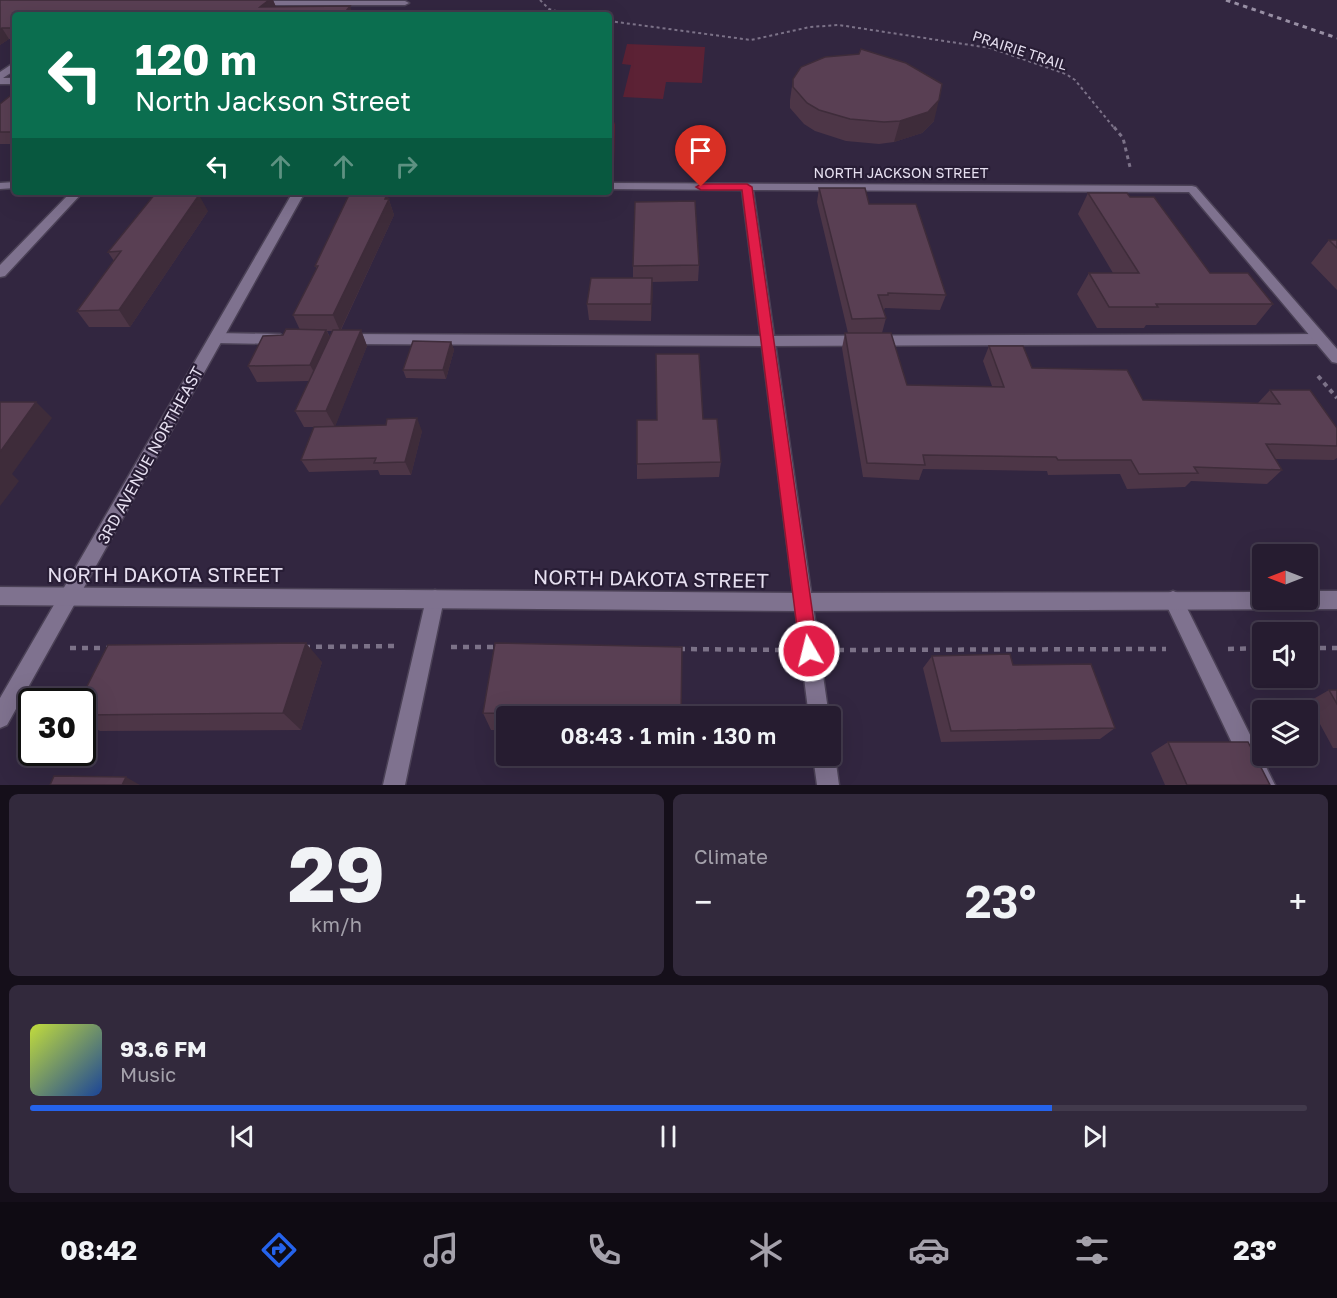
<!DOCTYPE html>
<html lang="en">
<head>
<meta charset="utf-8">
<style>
  body { margin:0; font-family:"Golos Text",sans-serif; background:#32293c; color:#f1f3f6; height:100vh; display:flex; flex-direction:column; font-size:22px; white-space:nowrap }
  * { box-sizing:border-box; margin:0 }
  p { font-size:20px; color:#a4a1ab }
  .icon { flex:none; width:33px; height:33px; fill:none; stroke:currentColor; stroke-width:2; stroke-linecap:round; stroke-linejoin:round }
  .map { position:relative; height:785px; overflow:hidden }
  .panel { display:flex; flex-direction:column; gap:9px; padding:9px; background:#150f1a; flex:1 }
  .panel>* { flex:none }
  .guide { position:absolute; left:12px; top:12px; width:600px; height:183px; border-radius:6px; box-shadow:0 6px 24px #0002,0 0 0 2px #423a4c; background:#0b6e4f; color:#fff; overflow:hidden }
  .needle { width:39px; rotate:270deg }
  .buttons { position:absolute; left:1252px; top:544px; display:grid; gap:12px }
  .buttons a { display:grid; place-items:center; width:66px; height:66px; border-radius:6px; background:#261c30; box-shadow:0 6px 24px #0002,0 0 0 2px #423a4c; font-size:30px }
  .speed { position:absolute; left:18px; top:688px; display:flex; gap:12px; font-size:30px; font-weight:700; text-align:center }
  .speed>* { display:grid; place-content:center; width:78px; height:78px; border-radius:50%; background:#261c30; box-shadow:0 6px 24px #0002,0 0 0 2px #423a4c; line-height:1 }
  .speed .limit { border:3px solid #111; border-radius:9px; background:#fff; color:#111 }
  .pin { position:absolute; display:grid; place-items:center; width:51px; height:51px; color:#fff; margin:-62px -26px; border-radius:50% 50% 50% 0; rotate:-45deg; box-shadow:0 0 6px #0007 }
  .pin .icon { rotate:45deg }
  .me { position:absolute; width:66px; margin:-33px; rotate:352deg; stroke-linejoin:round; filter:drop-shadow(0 0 4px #0008) }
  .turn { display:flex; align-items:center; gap:21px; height:126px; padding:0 24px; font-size:27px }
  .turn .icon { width:78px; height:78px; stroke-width:2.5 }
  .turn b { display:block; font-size:42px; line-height:51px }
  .lanes { display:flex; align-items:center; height:57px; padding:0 24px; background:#0003; justify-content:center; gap:30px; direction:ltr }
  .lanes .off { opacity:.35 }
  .big { font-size:45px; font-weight:600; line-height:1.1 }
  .panel .card { flex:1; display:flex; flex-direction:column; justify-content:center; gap:9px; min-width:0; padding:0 21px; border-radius:9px; background:#32293c }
  .panel .dial { align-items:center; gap:0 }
  .dial b { font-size:78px; line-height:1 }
  .song { display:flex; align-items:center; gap:18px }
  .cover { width:72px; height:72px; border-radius:9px; background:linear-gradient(135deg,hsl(70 70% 55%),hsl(220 70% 35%)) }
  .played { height:6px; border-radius:3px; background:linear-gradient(90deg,#2563eb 80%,#423a4c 80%) }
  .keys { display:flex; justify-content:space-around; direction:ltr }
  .heat { display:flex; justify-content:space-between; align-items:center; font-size:33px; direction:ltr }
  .panel .tiles { flex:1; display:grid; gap:9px; grid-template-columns:1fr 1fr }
  .card:last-child { grid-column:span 2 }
  .trip { position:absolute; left:496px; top:706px; width:345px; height:60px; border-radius:6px; background:#261c30; box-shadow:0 6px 24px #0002,0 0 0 2px #423a4c; font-weight:600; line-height:60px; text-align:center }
  .tabs { display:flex; height:96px; justify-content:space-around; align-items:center; background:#0f0b13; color:#a4a1ab }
  .tabs .icon { width:42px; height:42px }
  .tabs .selected { color:#2563eb }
  .tabs b { font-size:27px; color:#f1f3f6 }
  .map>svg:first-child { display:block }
  .green { fill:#5c2235 }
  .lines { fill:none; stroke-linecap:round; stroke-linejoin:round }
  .lane-casing { stroke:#4b4156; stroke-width:3 }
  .street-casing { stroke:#4b4156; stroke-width:3 }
  .secondary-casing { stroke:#4b4156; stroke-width:3 }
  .path-far3 { stroke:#7c7288; stroke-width:2; stroke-dasharray:3 3; stroke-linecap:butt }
  .path-far2 { stroke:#7c7288; stroke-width:3; stroke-dasharray:4 4; stroke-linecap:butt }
  .path-far1 { stroke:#7c7288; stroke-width:4; stroke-dasharray:4.5 4.5; stroke-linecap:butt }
  .path { stroke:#7c7288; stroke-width:4.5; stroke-dasharray:6 6; stroke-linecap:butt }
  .lane { fill:#7f728f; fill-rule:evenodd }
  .street { fill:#7f728f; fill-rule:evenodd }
  .secondary { fill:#7f728f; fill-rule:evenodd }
  .rail { stroke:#988fa4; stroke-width:3; stroke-dasharray:4.5 4.5; stroke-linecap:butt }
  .wall { fill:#4d3647; fill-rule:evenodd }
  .shaded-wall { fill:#3e2c3a }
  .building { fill:#593f53; stroke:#3e2c3a; stroke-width:1.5 }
  .route { fill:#e11d48; stroke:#92132f; stroke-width:1.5 }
  .labels { text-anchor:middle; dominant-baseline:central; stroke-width:4.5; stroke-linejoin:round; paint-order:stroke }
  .far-street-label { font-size:14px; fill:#e6dff0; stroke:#281d35 }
  .street-label { font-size:16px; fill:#e6dff0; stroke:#281d35 }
  .near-street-label { font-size:20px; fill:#e6dff0; stroke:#281d35 }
</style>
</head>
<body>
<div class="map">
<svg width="1337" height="785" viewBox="0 0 1337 785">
  <rect width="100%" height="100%" fill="#322640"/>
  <!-- green -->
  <path class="green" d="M627,44l78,3 -3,36 -36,-1 -3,17 -40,-2 8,-32 -9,-1z
    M609,104l6,21 -1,40h-5z"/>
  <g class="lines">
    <!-- lane casing -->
    <g class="lane-casing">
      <path id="lane" d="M0,78h15v6h-15z
        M71,192h12l-78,84 -5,1v-12z
        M216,333l64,1 7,5 -7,5 -64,-1 -7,-5z
        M346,334l422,2 553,-2 7,5 -7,5 -553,2 -422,-2 -7,-5z
        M435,590l7,3 2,6 -39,186h-22l43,-186 2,-6z
        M1173,591l7,3 95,191h-23l-88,-185 2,-6z"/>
    </g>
    <!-- street casing -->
    <g class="street-casing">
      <path id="street" d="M255,1h150l4,2 -4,2h-153l-1,-2z
        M15,62v8l-15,10v-8z
        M15,182v6l-15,1v-6z
        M609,183l583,3 4,1 141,162v14l-5,-1 -143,-170 -436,-2 76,527h-20l-67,-527 -133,-1z
        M293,192h12l-298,533 -7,3v-30z
        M831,748l4,8 4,29h-22l-4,-29h18z"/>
    </g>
    <!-- secondary casing -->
    <g class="secondary-casing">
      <path id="secondary" d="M0,587l802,6 461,-1v8h45v-9h29v18l-535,2 -802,-6z"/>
    </g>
    <!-- path-far3 -->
    <path class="path-far3" d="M540,0l9,9 22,6
      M609,21l142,19 59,-13 29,-2 151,23 76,26 9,6 40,49"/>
    <!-- path-far2 -->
    <path class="path-far2" d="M1114,127l9,11 7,29"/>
    <!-- path-far1 -->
    <path class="path-far1" d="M1318,376l19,22"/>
    <!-- path -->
    <path class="path" d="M304,647l94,-1
      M451,647h46
      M70,648h40
      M1308,648h29
      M679,649l103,1
      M1228,649l35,-1
      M838,650l328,-1"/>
    <!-- lane -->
    <use href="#lane" class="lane"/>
    <!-- street -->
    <use href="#street" class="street"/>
    <!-- secondary -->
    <use href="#secondary" class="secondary"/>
    <!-- rail -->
    <path class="rail" d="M1226,0l111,38"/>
  </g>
  <!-- wall -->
  <path class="wall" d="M0,0h273l3,7 -261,8v24h-6l-9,6z
    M793,79l141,42 -12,12 -28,9 -15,2 -33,-3 -31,-10 -11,-7 -14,-16v-8z
    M15,92v52h-15v-40z
    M819,188l50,16 77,91 -6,15 -55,-2 -1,2h-1l3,8 -4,15 25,52 85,1 -9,-25 6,-15 43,22 111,32 115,3 12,-13 67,38v30l-3,2 -59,-1 7,11 -15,14 -76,-3 -6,6 -58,2 -7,-15 -72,1 -1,-4 -124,-2 -4,11 -56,-3 -21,-129 3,-15h3l-31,-131z
    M1088,193l42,4 80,76 63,31 -17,21h-110l-2,3h-47l-20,-34 12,-21h24l-35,-59z
    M387,194l7,21 -53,115h20l6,16 -32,80 87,5 -11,44h-31l-2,-5 -69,2 -8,-12 13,-33h-10l-9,-16 14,-30 -52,1 -9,-16 52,-36 -7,-15 24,-46 -2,-3zM327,331h5l-2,6z
    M208,211l-78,116h-41l-12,-16 37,-50 -6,-9z
    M1329,240h8v50l-26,-27z
    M699,265l-1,16 -46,1 -1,39 -62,-1 -2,-16 46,-26v-12z
    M451,342l3,8 -8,29 -40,-1 -3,-8z
    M703,419l18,43 -2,15 -82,2v-15z
    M932,656l81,9 102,63 -15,11 -159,3 -18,-74z
    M322,662l-21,68 -201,1 -18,-10v-19z
    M1329,690h8v58h-4l-25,-46z
    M483,713l198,4h-174v13h-16z
    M1168,742l102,43h-105l-14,-32z"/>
  <!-- shaded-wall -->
  <path class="shaded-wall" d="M269,0h4l3,7h-16z
    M350,6l3,9h-10z
    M2,28l7,11 -9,6v-16z
    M939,100l-5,21 -12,12 -28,9 6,-21z
    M387,194l7,21 -54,116 -7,-16z
    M199,195l9,16 -78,116 -11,-17z
    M652,278l1,16 -2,27v-17z
    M326,330l8,16 -15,35 -9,-16z
    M361,330l6,16 -32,81 -9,-16z
    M451,342l3,8 -8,29 -3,-9z
    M36,402l16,16 -40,56 7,7 -19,25v-54z
    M417,418l5,13 -11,44 -6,-13z
    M306,643l16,19 -21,68 -18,-17z
    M126,777l14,8h-18z"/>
  <!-- building -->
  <path class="building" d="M0,0h269l-9,7 90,-1 -7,9h-328v13h-13l-2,1z
    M861,49l45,14 36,21 -3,16 -11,12 -28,9 -16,1 -34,-3 -31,-9 -12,-7 -14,-16v-8l8,-12 24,-10 34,-3z
    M15,92v40h-15v-28z
    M819,188h46l4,16h47l30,91 -58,-2v2h-10l8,23 -34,1z
    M1088,193h39l3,4h24l56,76h38l25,31h-117l2,3h-49l-20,-34h50z
    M155,194l44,1 -80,115 -42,1 44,-60 -13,1z
    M387,194l-2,5h4l-56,116h-40l25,-49h-3l34,-71z
    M695,201l4,64 -66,1 2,-64z
    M1329,240h8v8z
    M591,278h61l-1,26h-64z
    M286,329l40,1 -16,35 -62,1 15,-30 20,-1z
    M333,330h28l-35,81h-31z
    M845,333h46l16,52 97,2 -15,-41h34l9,22 95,2 16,30 137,4 -10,-14h40l27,38v18l-71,-2 16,26 -88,-3 4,6 -59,1 -8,-14h-73l-2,-3 -133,-2 2,10 -58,-2z
    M413,341l38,1 -8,28h-40z
    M656,354h43l4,65h14l4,43 -84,2v-44h20z
    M0,402h36l-36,50z
    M417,418l-12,44 -31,1 2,-5 -75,2 13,-33 72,-2 1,-6z
    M306,643l-23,70 -201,2v-13h-3l29,-57z
    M495,643l187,4 -1,70 -198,-4z
    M1010,654l3,11 78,-1 24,64 -164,3 -19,-75z
    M1329,690h8v14z
    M1168,742h80l22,43h-83z
    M54,776l72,1 -4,8h-72z"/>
  <!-- route -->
  <path class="route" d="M747,184l5,3 66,464 -2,6 -7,2 -6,-2 -3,-6 -58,-461h-41l-5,-3 5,-3z"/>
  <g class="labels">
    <!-- far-street labels -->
    <g class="far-street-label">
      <text transform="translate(1020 50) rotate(18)">PRAIRIE TRAIL</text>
      <text x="901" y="172">NORTH JACKSON STREET</text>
    </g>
    <!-- street labels -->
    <g class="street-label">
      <text transform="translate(150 455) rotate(-61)">3RD AVENUE NORTHEAST</text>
    </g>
    <!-- near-street labels -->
    <g class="near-street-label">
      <text x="165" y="574">NORTH DAKOTA STREET</text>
      <text transform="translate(651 578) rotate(1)">NORTH DAKOTA STREET</text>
    </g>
  </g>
</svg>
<div class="buttons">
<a><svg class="needle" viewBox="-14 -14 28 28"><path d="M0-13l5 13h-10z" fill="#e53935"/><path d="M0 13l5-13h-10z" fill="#a4a1ab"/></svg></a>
<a><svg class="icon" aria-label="sound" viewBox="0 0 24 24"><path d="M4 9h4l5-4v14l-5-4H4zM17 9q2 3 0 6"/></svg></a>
<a><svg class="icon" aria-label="layers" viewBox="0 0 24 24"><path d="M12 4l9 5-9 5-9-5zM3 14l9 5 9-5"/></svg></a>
</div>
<div class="speed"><div class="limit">30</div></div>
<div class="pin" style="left:701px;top:187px;background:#d93025"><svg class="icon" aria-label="arrive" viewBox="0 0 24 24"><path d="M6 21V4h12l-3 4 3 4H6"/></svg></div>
<svg class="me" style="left:809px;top:651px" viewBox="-20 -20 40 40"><circle r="17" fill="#e11d48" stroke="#fff" stroke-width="3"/><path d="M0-11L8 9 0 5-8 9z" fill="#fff"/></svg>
<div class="trip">08:43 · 1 min · 130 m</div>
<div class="guide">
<div class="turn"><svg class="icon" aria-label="left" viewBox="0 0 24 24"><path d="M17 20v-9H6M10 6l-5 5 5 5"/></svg><div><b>120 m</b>North Jackson Street</div></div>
<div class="lanes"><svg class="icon" aria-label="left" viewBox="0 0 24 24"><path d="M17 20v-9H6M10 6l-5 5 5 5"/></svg><svg class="icon off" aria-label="ahead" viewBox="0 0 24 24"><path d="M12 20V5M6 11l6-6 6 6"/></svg><svg class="icon off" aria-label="ahead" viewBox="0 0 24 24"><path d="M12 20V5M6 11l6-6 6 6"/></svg><svg class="icon off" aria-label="right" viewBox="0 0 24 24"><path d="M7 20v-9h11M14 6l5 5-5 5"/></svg></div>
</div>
</div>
<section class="panel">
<div class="tiles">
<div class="card dial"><b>29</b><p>km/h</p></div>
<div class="card"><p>Climate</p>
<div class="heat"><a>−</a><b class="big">23°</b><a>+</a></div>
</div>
<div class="card">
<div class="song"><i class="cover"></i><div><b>93.6 FM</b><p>Music</p></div></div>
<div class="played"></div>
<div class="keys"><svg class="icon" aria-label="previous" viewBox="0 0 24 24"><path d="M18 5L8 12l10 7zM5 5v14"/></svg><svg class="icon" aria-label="pause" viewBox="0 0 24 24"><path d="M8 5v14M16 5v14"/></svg><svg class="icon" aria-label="next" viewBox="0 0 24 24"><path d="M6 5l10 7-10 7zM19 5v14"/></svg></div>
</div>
</div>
</section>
<nav class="tabs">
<b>08:42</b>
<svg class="icon selected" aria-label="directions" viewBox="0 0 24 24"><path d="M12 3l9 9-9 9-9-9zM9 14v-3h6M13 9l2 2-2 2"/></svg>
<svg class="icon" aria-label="music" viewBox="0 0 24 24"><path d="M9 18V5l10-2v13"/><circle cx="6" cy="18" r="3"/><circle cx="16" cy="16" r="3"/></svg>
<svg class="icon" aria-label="phone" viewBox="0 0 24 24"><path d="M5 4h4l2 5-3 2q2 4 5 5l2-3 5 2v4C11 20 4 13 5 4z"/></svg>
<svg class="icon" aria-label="climate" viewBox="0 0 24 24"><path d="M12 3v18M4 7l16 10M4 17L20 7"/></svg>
<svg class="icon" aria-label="car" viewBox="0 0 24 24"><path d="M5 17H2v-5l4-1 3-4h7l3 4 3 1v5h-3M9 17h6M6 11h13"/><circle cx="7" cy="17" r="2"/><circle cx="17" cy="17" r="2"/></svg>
<svg class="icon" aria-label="filters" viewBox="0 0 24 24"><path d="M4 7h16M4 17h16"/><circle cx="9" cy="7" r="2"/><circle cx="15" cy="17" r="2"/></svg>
<b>23°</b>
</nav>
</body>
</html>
